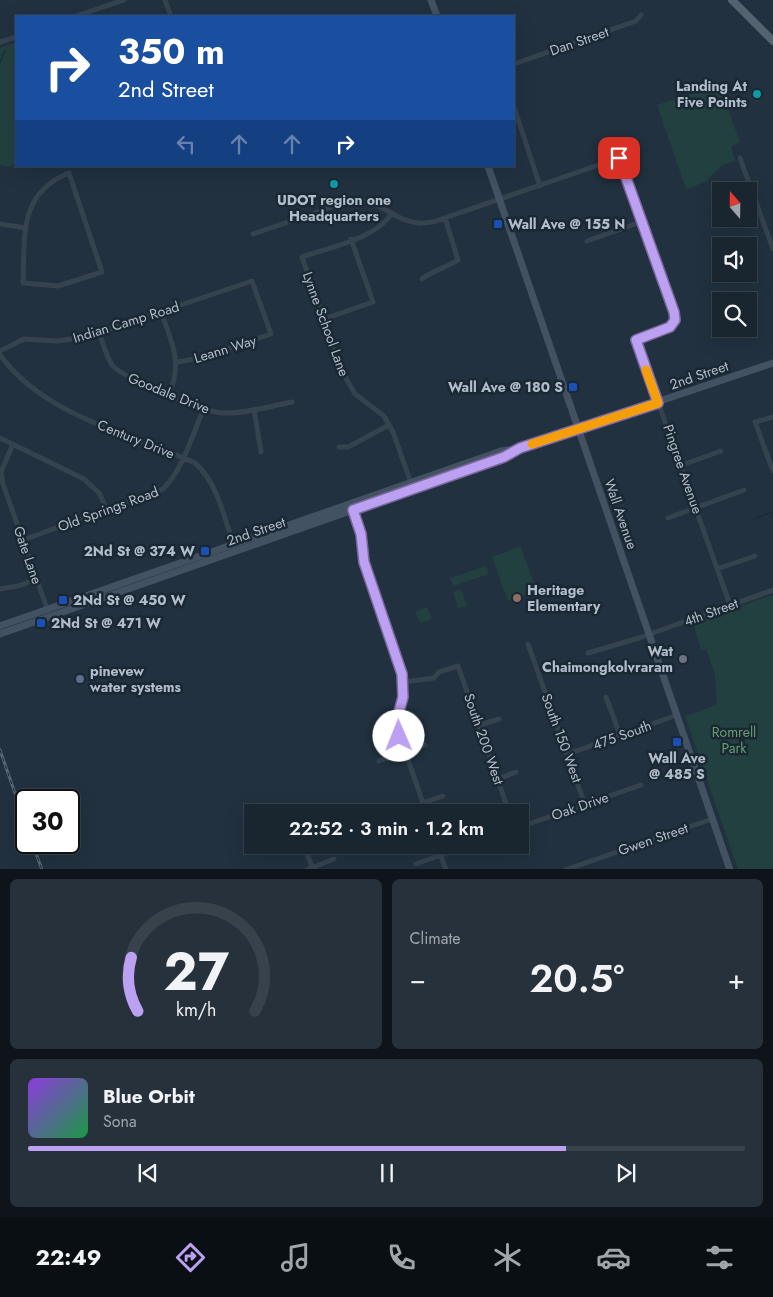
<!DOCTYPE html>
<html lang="en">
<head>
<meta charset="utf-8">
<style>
  body { margin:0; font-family:Jost,sans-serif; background:#26313b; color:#f1f3f6; height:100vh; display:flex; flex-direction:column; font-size:19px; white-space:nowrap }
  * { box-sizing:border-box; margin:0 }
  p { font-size:16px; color:#9fa5aa }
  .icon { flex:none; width:28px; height:28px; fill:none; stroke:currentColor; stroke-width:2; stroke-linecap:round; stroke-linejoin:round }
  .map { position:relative; height:869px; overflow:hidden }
  .side { display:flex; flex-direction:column; gap:10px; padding:10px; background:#0e141a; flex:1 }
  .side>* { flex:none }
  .hud { position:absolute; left:15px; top:15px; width:500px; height:152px; border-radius:0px; box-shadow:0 5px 20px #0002,0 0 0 1px #37424b; background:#1a4fa0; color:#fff; overflow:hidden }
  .needle { width:32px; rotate:340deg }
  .controls { position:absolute; left:712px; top:182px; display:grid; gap:10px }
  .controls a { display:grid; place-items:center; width:45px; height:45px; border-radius:0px; background:#19252f; box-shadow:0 5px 20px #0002,0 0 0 1px #37424b; font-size:25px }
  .speed { position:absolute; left:15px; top:789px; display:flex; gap:10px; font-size:25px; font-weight:700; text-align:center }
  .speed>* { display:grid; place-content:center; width:65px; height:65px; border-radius:50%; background:#19252f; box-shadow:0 5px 20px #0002,0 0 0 1px #37424b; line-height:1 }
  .speed .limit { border:2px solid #111; border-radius:8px; background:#fff; color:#111 }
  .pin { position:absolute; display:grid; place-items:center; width:42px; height:42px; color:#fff; margin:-21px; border-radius:10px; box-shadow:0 2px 8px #0006 }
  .me { position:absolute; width:55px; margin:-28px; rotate:359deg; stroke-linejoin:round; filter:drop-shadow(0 0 4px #0008) }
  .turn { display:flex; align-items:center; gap:18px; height:105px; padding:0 20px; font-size:22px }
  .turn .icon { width:65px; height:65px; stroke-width:2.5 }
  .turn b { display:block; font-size:35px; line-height:42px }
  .lanes { display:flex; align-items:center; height:48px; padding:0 20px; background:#0003; justify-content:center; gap:25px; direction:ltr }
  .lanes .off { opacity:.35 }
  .big { font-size:38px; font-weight:600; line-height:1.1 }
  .side .widget { flex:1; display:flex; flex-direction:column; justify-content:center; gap:8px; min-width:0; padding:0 18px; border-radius:8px; background:#26313b }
  .side .dial { align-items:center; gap:0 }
  .dial svg { height:130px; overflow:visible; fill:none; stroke:#37424b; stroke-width:7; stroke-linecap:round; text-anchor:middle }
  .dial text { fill:#f1f3f6; stroke:none }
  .song { display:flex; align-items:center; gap:15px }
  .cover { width:60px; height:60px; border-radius:8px; background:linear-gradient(135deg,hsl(270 70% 55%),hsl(140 70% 35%)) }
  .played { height:5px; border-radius:2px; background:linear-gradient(90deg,#bca0f2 75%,#37424b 75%) }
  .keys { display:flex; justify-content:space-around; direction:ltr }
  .heat { display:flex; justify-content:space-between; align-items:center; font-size:28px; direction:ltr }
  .side .tiles { flex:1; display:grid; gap:10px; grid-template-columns:1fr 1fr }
  .widget:last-child { grid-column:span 2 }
  .trip { position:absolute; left:244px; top:804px; width:285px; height:50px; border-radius:0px; background:#19252f; box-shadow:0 5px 20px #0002,0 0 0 1px #37424b; font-weight:600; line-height:50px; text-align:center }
  .tab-bar { display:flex; height:80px; justify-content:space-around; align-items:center; background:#0a0f13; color:#9fa5aa }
  .tab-bar .icon { width:35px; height:35px }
  .tab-bar .current { color:#bca0f2 }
  .tab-bar b { font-size:22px; color:#f1f3f6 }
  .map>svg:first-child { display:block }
  .green { fill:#234040 }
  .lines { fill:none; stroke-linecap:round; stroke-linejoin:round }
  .stream { stroke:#13293e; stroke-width:1 }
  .street { stroke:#35434f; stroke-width:5 }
  .secondary { stroke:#435262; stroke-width:7 }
  .primary { stroke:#53626f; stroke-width:8 }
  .rail-casing { stroke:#576776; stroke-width:3 }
  .rail { stroke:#1a2834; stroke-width:1; stroke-dasharray:4; stroke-linecap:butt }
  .route-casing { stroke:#7a689d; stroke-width:12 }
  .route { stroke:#bca0f2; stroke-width:9 }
  .slow { stroke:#f59e0b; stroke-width:9 }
  .culture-dot { fill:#0f9aa8; stroke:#1a2834; stroke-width:2 }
  .transit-dot { fill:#1a4fb4; stroke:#1a2834; stroke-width:2 }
  .education-dot { fill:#8d6e63; stroke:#1a2834; stroke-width:2 }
  .worship-dot { fill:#6b7280; stroke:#1a2834; stroke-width:2 }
  .service-dot { fill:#5c6f8a; stroke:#1a2834; stroke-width:2 }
  .labels { text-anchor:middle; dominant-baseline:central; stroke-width:5; stroke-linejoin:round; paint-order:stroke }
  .street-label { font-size:14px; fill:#b1bdca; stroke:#1a2834 }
  .poi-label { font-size:14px; font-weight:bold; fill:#b1bdca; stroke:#1a2834; text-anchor:start }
  .park-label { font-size:14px; fill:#659e6c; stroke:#1a2834 }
</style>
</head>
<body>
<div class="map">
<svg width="773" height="870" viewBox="0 0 773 870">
  <rect width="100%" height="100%" fill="#21313f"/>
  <!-- green -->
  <path class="green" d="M16,42v122l-7,3 -9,-2v-117z
    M719,85l21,57 -9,5 4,14 -13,4 -17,17 -19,7 -29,-84z
    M520,546l17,45 -29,10 -16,-44z
    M486,566l3,8 -36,12 -3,-8z
    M461,589l6,17 -9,2 -5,-16z
    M773,595v274h-35l-53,-153 32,-11 -2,-30 -9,-26 -5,1 -8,-27z
    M427,607l5,12 -12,4 -5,-11z"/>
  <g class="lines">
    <!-- stream -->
    <path class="stream" d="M0,63l5,-12
      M756,518l17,-6"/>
    <!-- street -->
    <path class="street" d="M165,0l6,16
      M76,16l48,-16
      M0,42l16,-5
      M514,64l122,-43 5,-6
      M514,107l26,79
      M740,158l33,91
      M69,173l33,99 -44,14 -35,-3c2,-46 -5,-90 46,-110z
      M392,213c-16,26 -62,34 -90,44l41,116 12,21 29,22 9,16 19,54
      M0,224l26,4
      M253,234l99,-34c26,-3 41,21 66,23 5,1 10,-1 15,-1l186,-64 56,162 -5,7 -34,13 94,265
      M587,241l54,-19
      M422,279c11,-9 24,-11 36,-19l-13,-42
      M161,312c11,31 22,50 8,82
      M324,319l49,-17 -22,-63
      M99,333c4,10 7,23 13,32 11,13 94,48 112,48 22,1 46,-7 68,-11
      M0,351l24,-12 33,2 29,-4 166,-56 19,53 -72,24 -21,4
      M0,355c46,62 127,77 195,108 23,20 29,55 39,83
      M254,409l7,43
      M773,417l-18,5 18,49
      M0,438l84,41 15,14 8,17
      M13,444l-12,28 2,12 45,127
      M339,447h9l41,-22
      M682,465l39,-14
      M352,509l9,25 3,28 38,112 2,16 -7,37 29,85
      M668,518l76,-28
      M23,540l140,-51c21,-21 29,-54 41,-81
      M717,569l38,-13
      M0,589l18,-3 19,-7
      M528,644l57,161
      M588,653l51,-15 134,-48
      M404,682l30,-4 5,-6 19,-6 51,146
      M606,697l14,38
      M479,725l20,-6
      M568,754l109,-39
      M379,761l46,-16
      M498,779l18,-7
      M422,803l21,-7
      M520,827l121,-42
      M304,845l8,22
      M437,845l9,25
      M416,864l53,-19
      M306,870l28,-11
      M565,870l147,-51"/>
    <!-- secondary -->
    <path class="secondary" d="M431,0l6,16
      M488,166l242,704
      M0,626l501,-175 16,-2
      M0,634l504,-177 16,-9 253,-85"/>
    <!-- primary -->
    <path class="primary" d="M732,0l41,41"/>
    <!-- rail casing -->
    <g class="rail-casing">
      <path id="rail" d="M0,750l26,75
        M32,842l10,28"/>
    </g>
    <!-- rail -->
    <use href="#rail" class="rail"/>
  </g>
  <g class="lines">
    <!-- route casing -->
    <g class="route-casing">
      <path id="route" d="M399,736l-2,-17 6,-22 -1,-23 -38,-112 -3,-28 -8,-24 151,-53 16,-9 138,-45 -22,-63 34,-13 5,-7 -1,-8 -55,-154"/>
    </g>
    <!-- route -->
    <use href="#route" class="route"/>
    <!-- slow -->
    <path class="slow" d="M532,444l126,-41 -12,-33"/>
  </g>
  <!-- markers -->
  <g class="culture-dot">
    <circle cx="757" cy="94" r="5"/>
    <circle cx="334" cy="184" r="5"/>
  </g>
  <g class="transit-dot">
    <rect x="493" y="219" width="10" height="10" rx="2.5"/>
    <rect x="568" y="382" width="10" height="10" rx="2.5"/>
    <rect x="200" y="546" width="10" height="10" rx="2.5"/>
    <rect x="58" y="595" width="10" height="10" rx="2.5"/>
    <rect x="36" y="618" width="10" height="10" rx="2.5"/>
    <rect x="672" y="737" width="10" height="10" rx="2.5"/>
  </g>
  <circle class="education-dot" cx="517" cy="598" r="5"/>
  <circle class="worship-dot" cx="683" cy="659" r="5"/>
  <circle class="service-dot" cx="80" cy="679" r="5"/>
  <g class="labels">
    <!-- street labels -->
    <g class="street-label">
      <text transform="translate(579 41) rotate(-19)">Dan Street</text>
      <text transform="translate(126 322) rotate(-17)">Indian Camp Road</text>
      <text transform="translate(326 324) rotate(70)">Lynne School Lane</text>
      <text transform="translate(225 349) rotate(-17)">Leann Way</text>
      <text transform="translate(699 375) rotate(-19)">2nd Street</text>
      <text transform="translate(169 393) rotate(22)">Goodale Drive</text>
      <text transform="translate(136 439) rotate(22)">Century Drive</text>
      <text transform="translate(683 469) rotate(71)">Pingree Avenue</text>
      <text transform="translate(108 509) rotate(-20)">Old Springs Road</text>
      <text transform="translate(621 514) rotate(71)">Wall Avenue</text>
      <text transform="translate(256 531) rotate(-19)">2nd Street</text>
      <text transform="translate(28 555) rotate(71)">Gate Lane</text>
      <text transform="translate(711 612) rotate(-20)">4th Street</text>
      <text transform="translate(622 735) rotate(-20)">475 South</text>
      <text transform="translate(562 738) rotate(70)">South 150 West</text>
      <text transform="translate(484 739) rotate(71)">South 200 West</text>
      <text transform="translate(580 806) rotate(-19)">Oak Drive</text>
      <text transform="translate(653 839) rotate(-19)">Gwen Street</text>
    </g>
    <!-- poi labels -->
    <g class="poi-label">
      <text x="747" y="86" text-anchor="end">Landing At<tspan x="747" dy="16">Five Points</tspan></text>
      <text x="334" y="200" text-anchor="middle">UDOT region one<tspan x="334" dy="16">Headquarters</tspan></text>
      <text x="508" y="224">Wall Ave @ 155 N</text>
      <text x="563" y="387" text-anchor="end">Wall Ave @ 180 S</text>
      <text x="195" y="551" text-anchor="end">2Nd St @ 374 W</text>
      <text x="527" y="590">Heritage<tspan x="527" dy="16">Elementary</tspan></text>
      <text x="73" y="600">2Nd St @ 450 W</text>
      <text x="51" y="623">2Nd St @ 471 W</text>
      <text x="673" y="651" text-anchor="end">Wat<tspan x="673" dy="16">Chaimongkolvraram</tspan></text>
      <text x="90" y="671">pinevew<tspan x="90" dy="16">water systems</tspan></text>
      <text x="677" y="758" text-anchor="middle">Wall Ave<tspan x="677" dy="16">@ 485 S</tspan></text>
    </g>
    <!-- park labels -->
    <g class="park-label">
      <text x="734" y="732">Romrell<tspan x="734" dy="16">Park</tspan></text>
    </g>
  </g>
</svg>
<div class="controls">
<a><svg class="needle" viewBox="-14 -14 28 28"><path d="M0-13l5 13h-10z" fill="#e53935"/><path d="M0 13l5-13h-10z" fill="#9fa5aa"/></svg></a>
<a><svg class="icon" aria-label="sound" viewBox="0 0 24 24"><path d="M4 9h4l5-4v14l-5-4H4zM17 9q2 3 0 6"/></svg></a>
<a><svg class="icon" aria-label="search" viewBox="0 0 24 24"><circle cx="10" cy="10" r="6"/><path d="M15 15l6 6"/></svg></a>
</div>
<div class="speed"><div class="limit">30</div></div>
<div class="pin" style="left:619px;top:158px;background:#d93025"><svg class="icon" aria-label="arrive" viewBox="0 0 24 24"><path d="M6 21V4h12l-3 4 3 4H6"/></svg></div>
<svg class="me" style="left:399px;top:736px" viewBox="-20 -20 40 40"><circle r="19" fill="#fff"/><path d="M0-13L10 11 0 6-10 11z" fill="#bca0f2"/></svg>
<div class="trip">22:52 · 3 min · 1.2 km</div>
<div class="hud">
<div class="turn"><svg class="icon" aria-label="right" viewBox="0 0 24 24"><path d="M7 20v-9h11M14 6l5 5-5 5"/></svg><div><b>350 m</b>2nd Street</div></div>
<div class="lanes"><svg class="icon off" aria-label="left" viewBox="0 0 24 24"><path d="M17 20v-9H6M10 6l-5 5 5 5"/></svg><svg class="icon off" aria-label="ahead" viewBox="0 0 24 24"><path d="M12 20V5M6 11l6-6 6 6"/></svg><svg class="icon off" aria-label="ahead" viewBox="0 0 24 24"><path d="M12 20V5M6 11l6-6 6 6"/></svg><svg class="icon" aria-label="right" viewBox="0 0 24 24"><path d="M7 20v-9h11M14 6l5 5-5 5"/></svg></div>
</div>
</div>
<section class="side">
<div class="tiles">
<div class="widget dial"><svg viewBox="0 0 100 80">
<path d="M14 69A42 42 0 1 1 86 69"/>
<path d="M14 69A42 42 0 0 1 10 36" stroke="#bca0f2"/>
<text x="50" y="56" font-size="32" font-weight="700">27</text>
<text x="50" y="72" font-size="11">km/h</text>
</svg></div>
<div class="widget"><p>Climate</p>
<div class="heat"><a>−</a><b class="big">20.5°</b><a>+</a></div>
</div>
<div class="widget">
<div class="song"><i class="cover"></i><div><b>Blue Orbit</b><p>Sona</p></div></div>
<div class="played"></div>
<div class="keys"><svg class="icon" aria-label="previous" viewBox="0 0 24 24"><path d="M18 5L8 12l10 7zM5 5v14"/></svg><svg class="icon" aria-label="pause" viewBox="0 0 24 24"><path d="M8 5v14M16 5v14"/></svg><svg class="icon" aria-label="next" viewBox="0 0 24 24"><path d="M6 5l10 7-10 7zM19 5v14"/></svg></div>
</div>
</div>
</section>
<nav class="tab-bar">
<b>22:49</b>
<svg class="icon current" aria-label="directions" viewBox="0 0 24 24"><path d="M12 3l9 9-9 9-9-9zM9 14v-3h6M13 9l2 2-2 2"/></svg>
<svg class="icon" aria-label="music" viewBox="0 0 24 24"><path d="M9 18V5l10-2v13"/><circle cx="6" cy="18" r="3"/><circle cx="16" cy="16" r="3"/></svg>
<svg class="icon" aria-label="phone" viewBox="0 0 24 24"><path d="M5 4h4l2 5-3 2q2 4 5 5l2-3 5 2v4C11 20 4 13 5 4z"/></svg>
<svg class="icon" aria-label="climate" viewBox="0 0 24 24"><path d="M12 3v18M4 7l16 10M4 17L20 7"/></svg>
<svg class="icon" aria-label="car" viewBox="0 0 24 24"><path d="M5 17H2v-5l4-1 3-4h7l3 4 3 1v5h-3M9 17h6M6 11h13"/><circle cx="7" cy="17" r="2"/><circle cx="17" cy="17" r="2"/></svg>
<svg class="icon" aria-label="filters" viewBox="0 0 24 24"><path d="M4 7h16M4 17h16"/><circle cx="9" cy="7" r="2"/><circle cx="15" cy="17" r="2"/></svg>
</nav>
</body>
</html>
